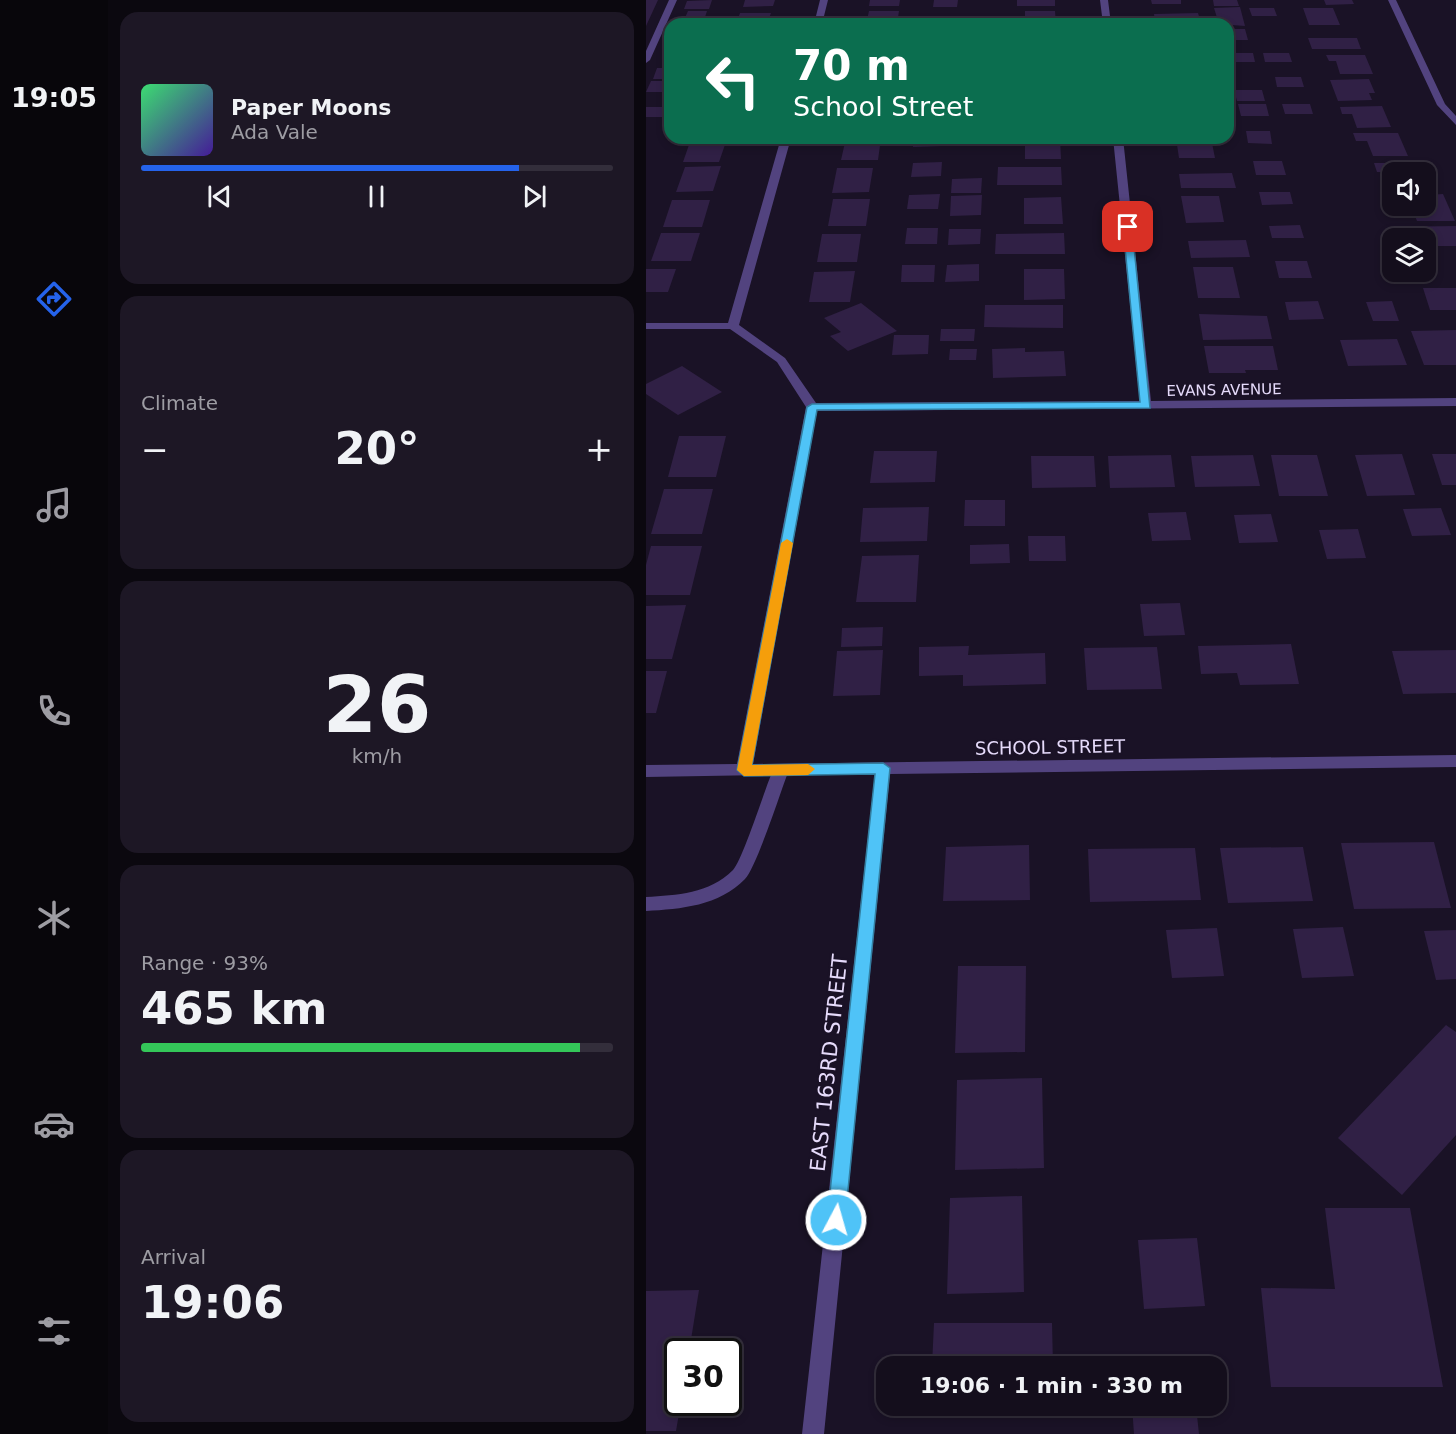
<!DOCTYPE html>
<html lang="en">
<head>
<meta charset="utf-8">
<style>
  body { margin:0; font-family:"DejaVu Sans",sans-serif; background:#1d1725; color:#f1f3f6; height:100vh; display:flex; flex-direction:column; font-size:22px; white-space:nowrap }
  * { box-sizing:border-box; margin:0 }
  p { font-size:20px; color:#9d9ca3 }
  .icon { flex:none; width:33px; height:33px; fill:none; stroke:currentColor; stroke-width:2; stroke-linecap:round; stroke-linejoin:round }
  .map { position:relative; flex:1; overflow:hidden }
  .drawer { display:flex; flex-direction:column; gap:12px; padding:12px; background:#0b080f; width:538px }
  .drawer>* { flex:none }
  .guide { position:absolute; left:18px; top:18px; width:570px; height:126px; border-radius:18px; box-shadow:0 3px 9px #0003,0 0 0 2px #332e3b; background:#0b6e4f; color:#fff; overflow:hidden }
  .tools { position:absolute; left:736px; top:162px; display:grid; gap:12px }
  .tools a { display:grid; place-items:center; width:54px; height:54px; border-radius:12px; background:#140e1c; box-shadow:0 3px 9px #0003,0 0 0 2px #332e3b; font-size:30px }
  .speed { position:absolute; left:18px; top:1338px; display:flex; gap:12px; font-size:30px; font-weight:700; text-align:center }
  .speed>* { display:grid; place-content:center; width:78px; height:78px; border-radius:50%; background:#140e1c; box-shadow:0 3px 9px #0003,0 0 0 2px #332e3b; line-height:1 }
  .speed .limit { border:3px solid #111; border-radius:9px; background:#fff; color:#111 }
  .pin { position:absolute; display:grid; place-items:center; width:51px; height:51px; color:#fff; margin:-26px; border-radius:12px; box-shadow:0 3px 9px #0006 }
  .me { position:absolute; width:66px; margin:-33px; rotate:6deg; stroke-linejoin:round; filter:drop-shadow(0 0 4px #0008) }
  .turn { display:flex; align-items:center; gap:21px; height:126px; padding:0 30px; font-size:27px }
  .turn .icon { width:78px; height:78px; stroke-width:2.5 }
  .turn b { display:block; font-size:42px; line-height:51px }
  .big { font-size:45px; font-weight:700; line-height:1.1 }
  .drawer .tile { flex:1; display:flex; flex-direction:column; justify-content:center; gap:9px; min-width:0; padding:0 21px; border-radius:18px; background:#1d1725 }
  .drawer .dial { align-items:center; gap:0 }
  .dial b { font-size:78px; line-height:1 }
  .song { display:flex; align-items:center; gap:18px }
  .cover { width:72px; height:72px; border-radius:9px; background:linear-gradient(135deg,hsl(140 70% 55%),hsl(260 70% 35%)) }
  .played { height:6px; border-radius:3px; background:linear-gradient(90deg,#2563eb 80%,#332e3b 80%) }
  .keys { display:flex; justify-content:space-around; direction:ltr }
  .heat { display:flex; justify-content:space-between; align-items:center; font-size:33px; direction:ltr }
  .charge { height:9px; border-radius:4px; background:linear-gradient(90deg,#34c759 93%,#332e3b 0) }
  .trip { position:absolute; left:230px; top:1356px; width:351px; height:60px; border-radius:18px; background:#140e1c; box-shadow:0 3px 9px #0003,0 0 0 2px #332e3b; font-weight:700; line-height:60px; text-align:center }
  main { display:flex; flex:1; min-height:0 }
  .menu { display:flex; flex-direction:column; width:108px; justify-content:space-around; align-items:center; background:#08060b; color:#9d9ca3 }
  .menu .icon { width:42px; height:42px }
  .menu .on { color:#2563eb }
  .menu b { font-size:27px; color:#f1f3f6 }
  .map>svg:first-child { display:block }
  .building { fill:#302045 }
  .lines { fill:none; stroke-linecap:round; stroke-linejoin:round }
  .minor { fill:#52437f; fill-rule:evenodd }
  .route { fill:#4fc3f7; stroke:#337fa1; stroke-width:1.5 }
  .slow { fill:#f59e0b }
  .labels { text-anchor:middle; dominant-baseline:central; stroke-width:4.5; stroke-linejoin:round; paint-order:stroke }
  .far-street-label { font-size:15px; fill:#e6dbfb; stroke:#1a1226 }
  .street-label { font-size:18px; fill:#e6dbfb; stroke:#1a1226 }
  .near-street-label { font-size:21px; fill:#e6dbfb; stroke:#1a1226 }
</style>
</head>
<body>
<main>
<nav class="menu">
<b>19:05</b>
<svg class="icon on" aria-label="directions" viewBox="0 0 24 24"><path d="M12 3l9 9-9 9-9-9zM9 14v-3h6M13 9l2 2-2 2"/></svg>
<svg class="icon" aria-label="music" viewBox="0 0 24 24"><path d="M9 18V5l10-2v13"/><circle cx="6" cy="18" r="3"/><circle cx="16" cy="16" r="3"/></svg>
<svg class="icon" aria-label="phone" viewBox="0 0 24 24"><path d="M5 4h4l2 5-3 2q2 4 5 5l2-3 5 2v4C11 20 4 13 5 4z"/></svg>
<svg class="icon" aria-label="climate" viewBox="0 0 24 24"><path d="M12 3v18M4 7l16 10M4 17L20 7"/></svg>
<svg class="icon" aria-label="car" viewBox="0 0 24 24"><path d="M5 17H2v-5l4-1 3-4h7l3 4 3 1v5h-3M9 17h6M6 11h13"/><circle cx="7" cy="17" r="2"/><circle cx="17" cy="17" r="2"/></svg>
<svg class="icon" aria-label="filters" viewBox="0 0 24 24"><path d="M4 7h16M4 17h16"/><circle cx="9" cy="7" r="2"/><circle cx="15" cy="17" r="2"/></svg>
</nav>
<section class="drawer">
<div class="tile">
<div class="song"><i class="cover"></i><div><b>Paper Moons</b><p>Ada Vale</p></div></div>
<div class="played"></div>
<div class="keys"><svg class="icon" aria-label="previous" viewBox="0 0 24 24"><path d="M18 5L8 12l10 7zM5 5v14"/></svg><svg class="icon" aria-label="pause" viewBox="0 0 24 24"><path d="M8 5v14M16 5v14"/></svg><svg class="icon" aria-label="next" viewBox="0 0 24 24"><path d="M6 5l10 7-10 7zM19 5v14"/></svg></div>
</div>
<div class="tile"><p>Climate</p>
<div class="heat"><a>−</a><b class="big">20°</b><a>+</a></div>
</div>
<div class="tile dial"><b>26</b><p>km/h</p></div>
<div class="tile"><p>Range · 93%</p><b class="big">465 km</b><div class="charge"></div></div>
<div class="tile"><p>Arrival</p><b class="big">19:06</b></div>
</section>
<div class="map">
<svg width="810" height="1434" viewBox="0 0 810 1434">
  <rect width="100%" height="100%" fill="#1a1226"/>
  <!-- building -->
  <path class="building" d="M0,0h12l-12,26z
    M66,0l-3,9h-25l3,-8z
    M99,0h30l-2,6 -30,1z
    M224,0h30l-1,6h-30z
    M288,0h24l-1,7h-24z
    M371,0h38v6h-38z
    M505,0h30v4h-29z
    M567,0h24l2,6h-25z
    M678,0h28l2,4 -28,1z
    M594,7l5,19 -26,-2 -5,-16z
    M603,8h25l3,8h-25z
    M657,8h30l7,17h-31z
    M42,11h19l-3,9h-20z
    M223,11h30l-2,13h-31z
    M379,11h30l1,13h-31z
    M94,13h31l-4,11h-31z
    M552,13l3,10 -46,1 -1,-10z
    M284,20h25v4h-25z
    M582,29h17l3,11h-20z
    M662,38h49l4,11h-49z
    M582,53h25l2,9h-26z
    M617,53h26l3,9h-27z
    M680,55h39l8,19h-33l-4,-13h-7z
    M11,68h13v11h-17z
    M629,77h26l3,10h-27z
    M723,79l6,14h-6l3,7 -34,1 -8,-21z
    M5,81h19v11h-24z
    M588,90h28l3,11h-28z
    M592,104h28l3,12h-28z
    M636,104h28l3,10h-28z
    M736,106l9,21 -34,1 -5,-14h-10l-2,-7z
    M0,107h22l-4,10h-18z
    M600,131h24l2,13 -24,-1z
    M707,133h45l10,23h-35l-6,-15h-11z
    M200,138h35l-3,22h-37z
    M268,138h29l-1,8 -29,1z
    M310,138h29v8h-29z
    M379,138h35l1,21h-36z
    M530,138h35l4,20h-36z
    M45,139h36l-8,23h-36z
    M607,161h29l4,14h-30z
    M296,162l-1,14 -30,1 2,-14z
    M728,163h46l4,9h-31v13l-5,-13h-11z
    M75,166l-8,25 -37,1 9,-25z
    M352,167h63l1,18h-65z
    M191,168h36l-4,24 -37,1z
    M586,173l4,15h-55l-2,-14z
    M336,178l-1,15h-30l1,-14z
    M613,192h31l3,12 -31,1z
    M294,194l-2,15h-31l2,-14z
    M797,194l12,27h-38l-6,-15h15v-11z
    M336,195l-1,20 -31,1 1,-20z
    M535,196h38l5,26 -38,1z
    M415,197l2,27h-39v-26z
    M187,199h37l-4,27h-38z
    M26,200h38l-8,27h-39z
    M654,225l4,13h-32l-3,-12z
    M810,226v20h-30v-8h-30l-5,-11z
    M261,228h31l-1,16h-32z
    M303,229h32l-1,15 -32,1z
    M15,233h39l-9,28h-40z
    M418,233l1,21h-70l1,-20z
    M176,234h39l-4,28h-40z
    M600,240l4,17 -59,1 -3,-17z
    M629,261h32l5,17h-33z
    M333,264v17l-34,1 2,-17z
    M256,265h33l-1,17h-33z
    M547,267h40l7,31h-42z
    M0,269h30l-8,23h-22z
    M378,269h40l1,30 -41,1z
    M209,271l-5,31h-41l5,-30z
    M777,288h33v22h-26z
    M672,301l6,18 -35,1 -4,-18z
    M746,301l7,20h-26l-7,-19z
    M215,303l36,28 -49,20 -18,-15 11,-4 -17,-14z
    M339,305h78v23l-79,-1z
    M553,314l68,2 5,23 -69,1z
    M295,329h34l-1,12h-34z
    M810,330v35h-32l-13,-34z
    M248,335h35l-1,19 -36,1z
    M751,339l10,26 -59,1 -8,-26z
    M558,346h69l5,24h-33l1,3h-37z
    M379,348v4l39,-1 2,25 -73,2 -1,-29z
    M304,349h27l-1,11h-27z
    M36,366l40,26 -44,23 -32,-21v-10z
    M33,436h47l-10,41h-48z
    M228,451h63l-2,31 -65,1z
    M756,454l13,41 -48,1 -12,-41z
    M786,454h24v31h-14z
    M525,455l4,32 -65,1 -2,-32z
    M607,455l7,31 -65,1 -4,-31z
    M625,455h46l11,41h-49z
    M385,456h63l2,31 -64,1z
    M18,489h49l-11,45h-51z
    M319,500h40v26h-41z
    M283,507l-2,34 -67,1 3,-34z
    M795,508l10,27 -39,1 -9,-27z
    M540,512l5,28 -39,1 -4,-28z
    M625,514l7,28 -39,1 -5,-28z
    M712,529l8,29 -39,1 -8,-29z
    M382,536h37l1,25h-37z
    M363,544l1,19 -40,1v-19z
    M5,546h51l-12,49h-44v-30z
    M273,555l-3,47h-60l6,-46z
    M534,603l5,32 -41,1 -4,-32z
    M40,605l-14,54h-26v-53z
    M237,627l-1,19 -41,1 1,-19z
    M645,644l8,40 -59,1 -3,-12 -36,1 -3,-28z
    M323,646l-1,9 77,-2 1,31 -83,2v-11l-44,1v-29z
    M511,647l5,42 -75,1 -3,-42z
    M237,650l-3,45 -47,1 4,-45z
    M810,650v43l-53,1 -11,-43z
    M0,671h21l-11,42h-10z
    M788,842l17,66 -97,1 -13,-66z
    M383,845l1,55 -87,1 3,-54z
    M657,847l10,54 -85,2 -8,-55z
    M549,848l6,52 -111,2 -2,-53z
    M697,927l11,49 -52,2 -9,-49z
    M571,928l7,48 -52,2 -6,-48z
    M810,930v49l-20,1 -12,-49z
    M312,966h68l-1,86 -70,1z
    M800,1025l10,7v103l-54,60 -64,-57z
    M396,1078l2,90 -89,2 2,-90z
    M376,1196l2,96 -77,2 3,-96z
    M679,1208h85l33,179h-172l-10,-99 74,1z
    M551,1238l8,68 -61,3 -6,-69z
    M53,1290l-10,62h-11v50h3l-5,29h-30v-140z
    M288,1323h118l1,43h-121z
    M284,1406h123v4l-124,2z
    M486,1406h64l3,28h-65z"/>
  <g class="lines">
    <!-- minor -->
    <path class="minor" d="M23,0h8l-27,60 -4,3v-12z
      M174,0h8l-6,24h-8z
      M454,0h8l3,24h-8z
      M742,0h8l49,104 11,12v9l-19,-20z
      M135,138h10l-52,187 46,33 31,45 324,-2 -27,-263h10l28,263 305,-3v8l-639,5 -64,353 703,-9v12l-566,7 -66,660h-22l73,-660 -88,1c-7,19 -31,93 -42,104 -26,27 -64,30 -99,32v-14c31,-2 63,-3 87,-27 9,-9 31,-78 38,-95l-125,2v-12l91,-1 69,-357 -29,-45 -47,-33h-84v-6h82z"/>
  </g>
  <!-- route -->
  <path class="route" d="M482,224l4,3 18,181 -333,2 -65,355 131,-2 7,5 -45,452 -3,7 -6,2 -7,-2 -2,-7 48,-446 -131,2 -7,-6 70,-363 5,-3 328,-2 -17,-175z"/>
  <!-- slow -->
  <path class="slow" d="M141,539l6,4 -41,222 56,-1 7,5 -7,6 -64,1 -7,-6 44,-227z"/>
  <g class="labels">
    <!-- far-street labels -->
    <g class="far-street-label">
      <text transform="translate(578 390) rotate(-1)">EVANS AVENUE</text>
    </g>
    <!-- street labels -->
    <g class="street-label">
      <text transform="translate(404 747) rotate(-1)">SCHOOL STREET</text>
    </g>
    <!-- near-street labels -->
    <g class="near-street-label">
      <text transform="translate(183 1063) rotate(-84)">EAST 163RD STREET</text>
    </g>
  </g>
</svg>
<div class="tools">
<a><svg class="icon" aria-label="sound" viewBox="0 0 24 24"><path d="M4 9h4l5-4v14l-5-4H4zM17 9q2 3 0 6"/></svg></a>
<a><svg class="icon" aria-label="layers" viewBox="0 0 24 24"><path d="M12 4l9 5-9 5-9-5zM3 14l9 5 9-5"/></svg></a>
</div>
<div class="speed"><div class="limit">30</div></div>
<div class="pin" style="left:482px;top:227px;background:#d93025"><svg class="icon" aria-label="arrive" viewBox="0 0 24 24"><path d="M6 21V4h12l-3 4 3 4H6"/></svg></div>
<svg class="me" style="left:190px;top:1220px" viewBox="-20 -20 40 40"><circle r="17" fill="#4fc3f7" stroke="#fff" stroke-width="3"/><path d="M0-11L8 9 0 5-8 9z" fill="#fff"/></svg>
<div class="trip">19:06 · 1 min · 330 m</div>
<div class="guide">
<div class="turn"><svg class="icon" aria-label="left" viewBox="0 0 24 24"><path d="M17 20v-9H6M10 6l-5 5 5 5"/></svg><div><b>70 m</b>School Street</div></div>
</div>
</div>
</main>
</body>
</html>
